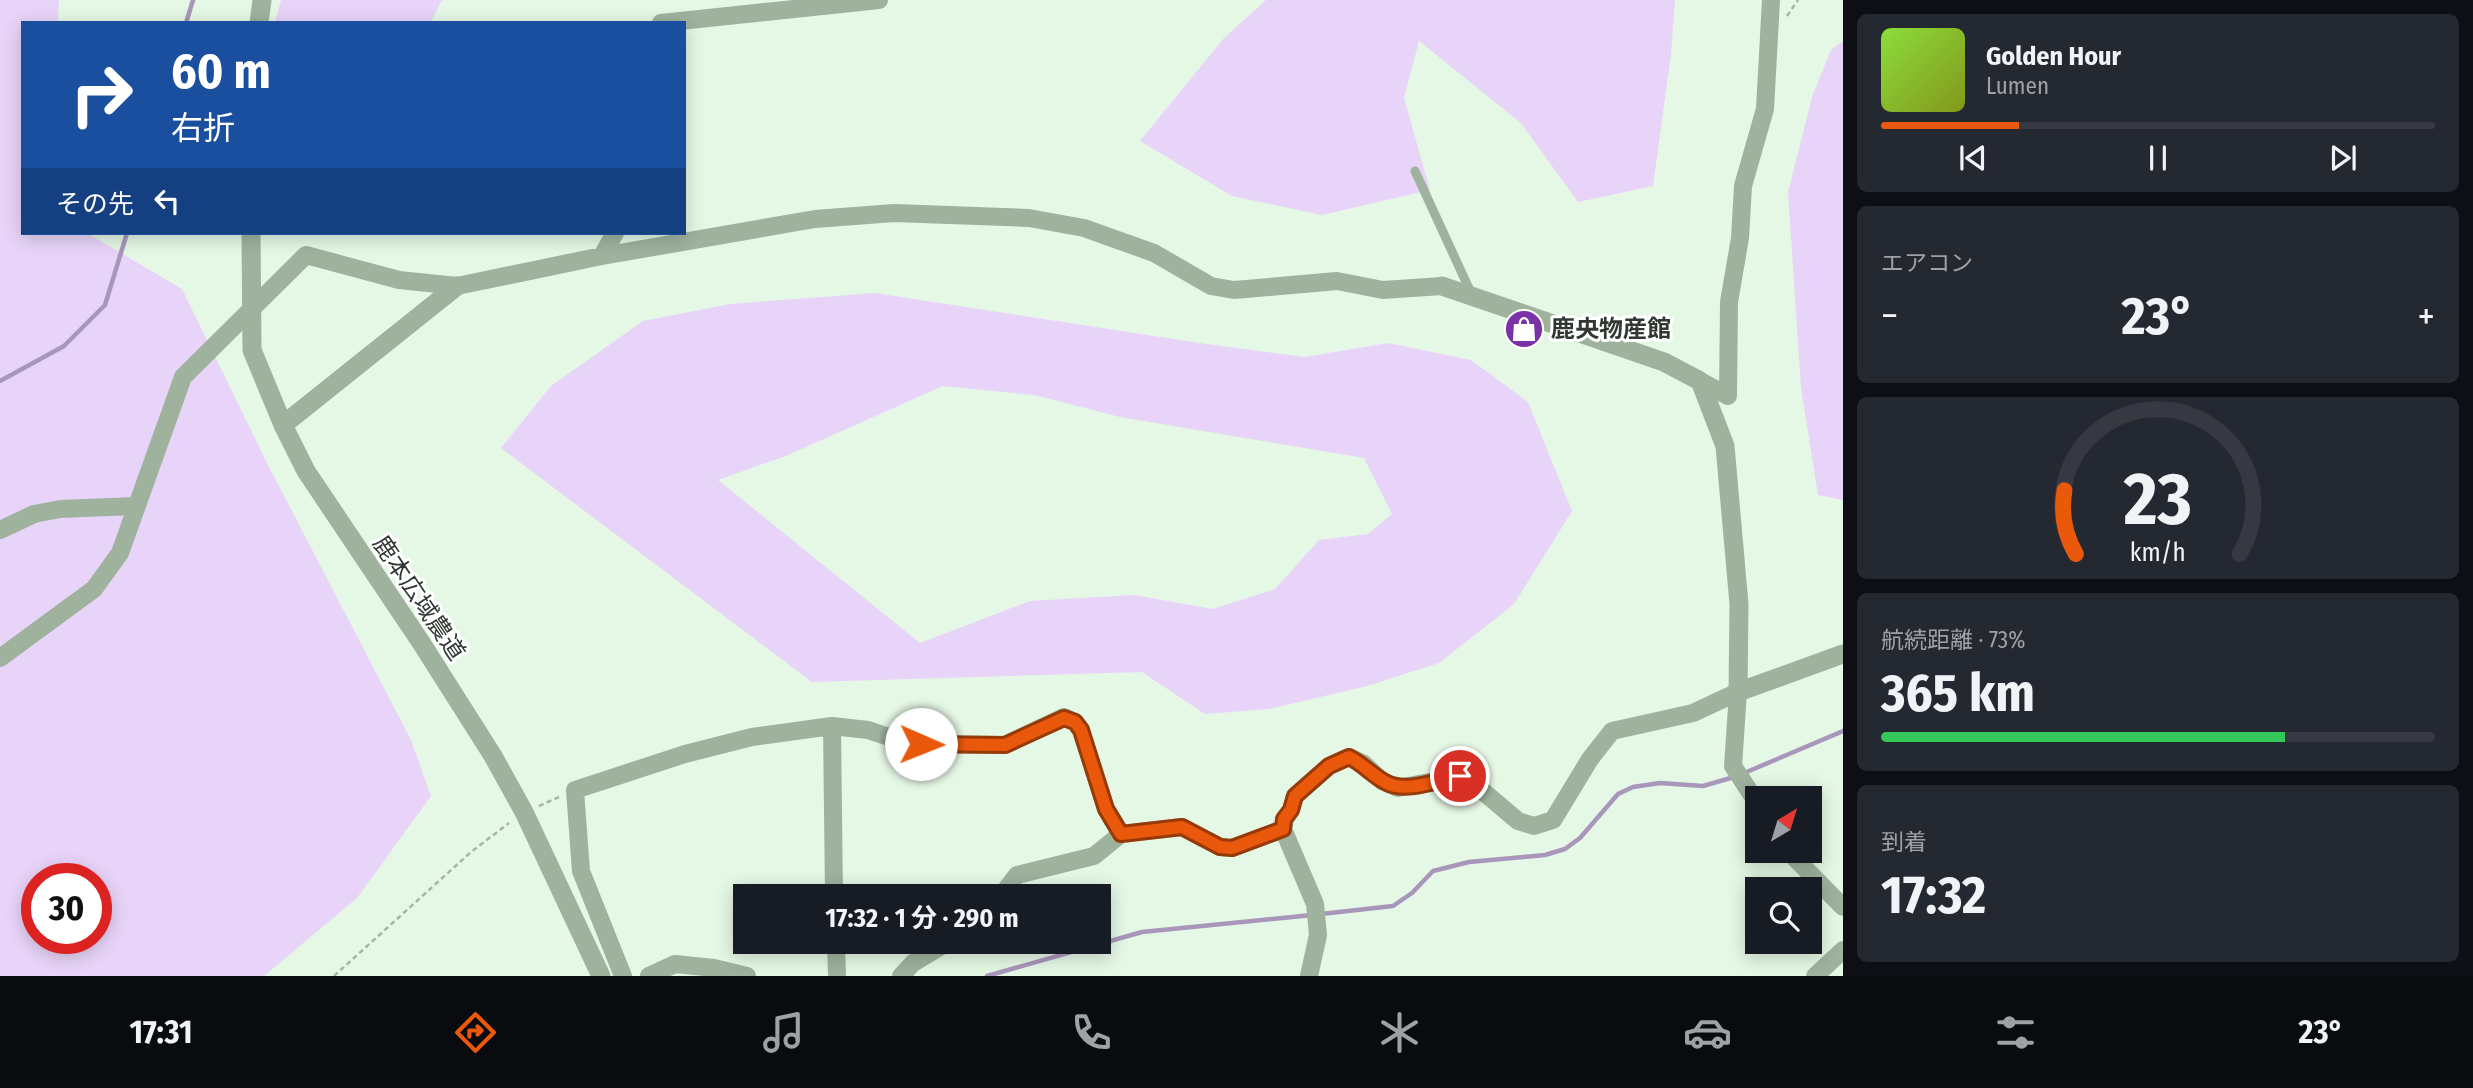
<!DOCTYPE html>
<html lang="ja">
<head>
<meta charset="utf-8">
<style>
  body { margin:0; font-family:"Fira Sans Condensed","Noto Sans JP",sans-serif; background:#242831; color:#f1f3f6; height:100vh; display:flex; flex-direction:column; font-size:26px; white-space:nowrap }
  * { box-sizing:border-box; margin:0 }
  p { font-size:23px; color:#9ea1a6 }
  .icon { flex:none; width:38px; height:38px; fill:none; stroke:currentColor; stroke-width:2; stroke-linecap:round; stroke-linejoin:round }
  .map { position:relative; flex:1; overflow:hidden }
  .details { display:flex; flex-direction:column; gap:14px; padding:14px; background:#0d0f14; width:630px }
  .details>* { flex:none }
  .banner { position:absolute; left:21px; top:21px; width:665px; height:214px; border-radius:0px; box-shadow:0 4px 18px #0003; background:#1a4fa0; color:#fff; overflow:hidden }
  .needle { width:46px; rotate:38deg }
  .buttons { position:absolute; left:1745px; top:786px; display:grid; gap:14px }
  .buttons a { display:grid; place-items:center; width:77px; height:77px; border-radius:0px; background:#171b24; box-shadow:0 4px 18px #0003; font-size:35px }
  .speed { position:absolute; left:21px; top:863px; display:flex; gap:14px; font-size:35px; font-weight:700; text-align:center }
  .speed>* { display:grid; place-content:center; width:91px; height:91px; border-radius:50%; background:#171b24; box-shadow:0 4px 18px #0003; line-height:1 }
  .speed .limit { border:10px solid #d22; background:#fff; color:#111 }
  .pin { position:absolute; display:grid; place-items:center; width:60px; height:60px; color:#fff; margin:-30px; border:4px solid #fff; border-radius:50%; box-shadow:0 2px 7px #0007 }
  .me { position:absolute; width:77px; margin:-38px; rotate:91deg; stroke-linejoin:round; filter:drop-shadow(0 0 5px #0008) }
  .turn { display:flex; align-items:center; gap:24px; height:147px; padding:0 35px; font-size:32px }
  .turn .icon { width:91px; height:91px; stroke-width:2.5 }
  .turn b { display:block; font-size:49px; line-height:60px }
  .then { display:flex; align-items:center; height:66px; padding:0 35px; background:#0003; gap:14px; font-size:26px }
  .big { font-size:52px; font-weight:700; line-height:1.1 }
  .details .card { flex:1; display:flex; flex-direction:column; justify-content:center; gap:10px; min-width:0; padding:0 24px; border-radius:10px; background:#242831 }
  .details .dial { align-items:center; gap:0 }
  .dial svg { height:182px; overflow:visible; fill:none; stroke:#363941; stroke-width:7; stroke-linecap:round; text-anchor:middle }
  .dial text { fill:#f1f3f6; stroke:none }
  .song { display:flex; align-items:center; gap:21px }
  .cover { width:84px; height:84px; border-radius:10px; background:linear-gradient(135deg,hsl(90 70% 55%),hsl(70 70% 35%)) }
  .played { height:7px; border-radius:4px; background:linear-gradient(90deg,#ea580c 25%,#363941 25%) }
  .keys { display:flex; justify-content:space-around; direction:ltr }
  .heat { display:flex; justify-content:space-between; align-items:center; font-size:38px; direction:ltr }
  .charge { height:10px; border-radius:5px; background:linear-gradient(90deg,#34c759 73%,#363941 0) }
  .trip { position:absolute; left:733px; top:884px; width:378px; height:70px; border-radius:0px; background:#171b24; box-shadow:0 4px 18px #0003; font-weight:700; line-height:70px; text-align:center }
  .tab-bar { display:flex; height:112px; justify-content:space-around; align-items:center; background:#090b0e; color:#9ea1a6 }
  .tab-bar .icon { width:49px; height:49px }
  .tab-bar .on { color:#ea580c }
  .tab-bar b { font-size:32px; color:#f1f3f6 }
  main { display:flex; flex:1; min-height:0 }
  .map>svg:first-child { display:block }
  .green { fill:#e8d4f9; fill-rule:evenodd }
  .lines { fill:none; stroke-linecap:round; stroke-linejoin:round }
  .stream { stroke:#a996bb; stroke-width:4.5 }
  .path { stroke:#a6b4a6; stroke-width:2.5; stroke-dasharray:5 3.5; stroke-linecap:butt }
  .service { stroke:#9eb29e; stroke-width:9 }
  .minor { stroke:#9eb29e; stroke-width:18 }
  .tertiary { stroke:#9eb29e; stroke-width:19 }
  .route-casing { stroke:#983908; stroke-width:18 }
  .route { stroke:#ea580c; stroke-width:12 }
  .labels { text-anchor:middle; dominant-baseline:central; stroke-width:6; stroke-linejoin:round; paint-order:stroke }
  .poi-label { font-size:24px; font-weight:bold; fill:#313831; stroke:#fff; text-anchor:start }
  .street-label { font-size:24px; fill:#313831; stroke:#fff }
</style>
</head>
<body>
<main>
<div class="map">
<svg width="1843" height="976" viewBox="0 0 1843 976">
  <rect width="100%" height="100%" fill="#e5f7e5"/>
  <!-- green -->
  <path class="green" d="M0,0h59l-1,23h-35v210h64l95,56 86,176 143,275 20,56 -74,102 -93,78h-264zM37,878h59v60h-59z
    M281,0h161l-12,23h-155z
    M1266,0h409l-4,54 -18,132 -75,16 -57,-79 -102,-82 -15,57 26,92 -108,25 -90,-19 -92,-55 84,-103z
    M1843,41v459l-25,-5 -17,-107 -13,-196 24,-95 19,-47z
    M875,293l331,51 99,13 83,-14 83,17 57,42 44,109 -58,93 -75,59 -72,23 -98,23 -64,5 -63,-42 -330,10 -311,-234 50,-62 92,-65 87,-17zM943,386l91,9 86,22 244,41 28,56 -24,20 -49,6 -44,49 -62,20 -79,-14 -104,6 -110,42 -202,-163 70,-25z"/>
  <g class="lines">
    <!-- stream -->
    <path class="stream" d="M186,23l7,-23
      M0,381l64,-35 41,-41 22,-72
      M1742,774l101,-43
      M1321,914l72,-8 19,-13 21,-22 36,-9 76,-7 20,-6 15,-11 38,-44 15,-7 27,-4 43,3 31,-9
      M987,976l155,-44 170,-17"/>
    <!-- path -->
    <path class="path" d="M1787,16l11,-16
      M539,806l20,-9
      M334,976l137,-124 38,-29"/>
    <!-- service -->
    <path class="service" d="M1415,171l57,124"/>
    <!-- minor -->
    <path class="minor" d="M661,23l218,-23
      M602,256l13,-23
      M1700,381l28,15 1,-94 11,-64 3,-52 22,-77 6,-109
      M0,530l34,-16 26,-5 76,-3
      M0,658l94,-69 26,-36 63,-176 123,-122 93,25 58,6 145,-30 213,-37 79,-6 135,5 55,10 70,25 57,33 23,4 103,-9 46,9 59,-4
      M832,726l2,170
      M1283,829l2,-10 6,-9 4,-14 34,-30 20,-9 15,7 18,17 16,7 62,-12 13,7 45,38 16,5 19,-6 37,-61 22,-28 81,-18 45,-21 -5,74 24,37
      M1787,850l56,57
      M1001,896l16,-21 77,-19 27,-22 61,-7 38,20 12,1 51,-19 32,75 3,31 -9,41
      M836,942l1,34
      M623,976l-42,-105 -6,-81 110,-36 67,-17 80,-11 36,4 30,10 23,4 84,1 59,-28 11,5 6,8 25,79 15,25
      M649,976l26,-12 39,4 33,8
      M901,976l12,-13 35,-21
      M1815,976l28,-26"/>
    <!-- tertiary -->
    <path class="tertiary" d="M259,23l3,-23
      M251,233l1,117 31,75 23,46 116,173 71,112 31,56 77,164
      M1442,286l222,76 36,19 25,65 14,158 -1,88 105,-38
      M283,425l174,-139"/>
  </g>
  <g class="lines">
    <!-- route casing -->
    <g class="route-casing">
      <path id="route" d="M921,744l84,1 59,-27 11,4 6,8 25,79 15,25 61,-7 38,20 12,1 51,-19 1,-10 7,-9 4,-14 34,-30 20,-9c14,7 23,18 36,25 20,12 53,-2 75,-6"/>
    </g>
    <!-- route -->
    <use href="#route" class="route"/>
  </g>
  <!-- icons -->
  <defs>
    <g id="shop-disc" transform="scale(2.0125)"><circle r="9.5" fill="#7a33a6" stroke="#fff"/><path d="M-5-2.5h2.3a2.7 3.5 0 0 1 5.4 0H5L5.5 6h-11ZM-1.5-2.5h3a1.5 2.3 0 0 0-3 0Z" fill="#fff"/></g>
  </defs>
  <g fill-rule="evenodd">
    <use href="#shop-disc" x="1524" y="329"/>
  </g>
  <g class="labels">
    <!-- poi labels -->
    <g class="poi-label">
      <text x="1551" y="329">鹿央物産館</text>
    </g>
    <!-- street labels -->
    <g class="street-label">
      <text transform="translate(419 598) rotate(56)">鹿本広域農道</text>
    </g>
  </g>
</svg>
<div class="buttons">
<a><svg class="needle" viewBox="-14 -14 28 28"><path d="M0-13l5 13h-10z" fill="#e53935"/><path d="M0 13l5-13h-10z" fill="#9ea1a6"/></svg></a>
<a><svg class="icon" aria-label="search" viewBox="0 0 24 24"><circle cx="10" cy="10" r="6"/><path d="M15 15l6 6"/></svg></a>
</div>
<div class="speed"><div class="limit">30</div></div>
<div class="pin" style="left:1460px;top:776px;background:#d93025"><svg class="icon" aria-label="arrive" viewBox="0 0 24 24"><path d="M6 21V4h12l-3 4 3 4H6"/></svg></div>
<svg class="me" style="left:921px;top:744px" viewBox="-20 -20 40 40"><circle r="19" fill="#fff"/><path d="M0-13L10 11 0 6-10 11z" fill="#ea580c"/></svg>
<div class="trip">17:32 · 1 分 · 290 m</div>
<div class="banner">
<div class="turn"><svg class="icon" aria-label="right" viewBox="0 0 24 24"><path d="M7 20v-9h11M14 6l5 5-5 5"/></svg><div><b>60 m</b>右折</div></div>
<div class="then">その先<svg class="icon" aria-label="left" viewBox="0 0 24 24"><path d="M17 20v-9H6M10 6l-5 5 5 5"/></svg></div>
</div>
</div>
<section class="details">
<div class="card">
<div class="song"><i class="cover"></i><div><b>Golden Hour</b><p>Lumen</p></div></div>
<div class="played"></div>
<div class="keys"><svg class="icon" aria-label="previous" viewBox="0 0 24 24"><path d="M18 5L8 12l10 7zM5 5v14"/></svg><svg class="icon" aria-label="pause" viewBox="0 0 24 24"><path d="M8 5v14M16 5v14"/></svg><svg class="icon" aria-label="next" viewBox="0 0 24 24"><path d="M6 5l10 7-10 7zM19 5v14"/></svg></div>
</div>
<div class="card"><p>エアコン</p>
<div class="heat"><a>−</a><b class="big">23°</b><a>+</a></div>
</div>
<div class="card dial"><svg viewBox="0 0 100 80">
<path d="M14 69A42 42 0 1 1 86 69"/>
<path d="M14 69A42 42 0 0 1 9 41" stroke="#ea580c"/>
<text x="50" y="56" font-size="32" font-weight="700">23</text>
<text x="50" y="72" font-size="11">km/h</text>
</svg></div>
<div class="card"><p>航続距離 · 73%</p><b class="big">365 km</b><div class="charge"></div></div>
<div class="card"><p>到着</p><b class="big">17:32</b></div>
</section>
</main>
<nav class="tab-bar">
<b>17:31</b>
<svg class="icon on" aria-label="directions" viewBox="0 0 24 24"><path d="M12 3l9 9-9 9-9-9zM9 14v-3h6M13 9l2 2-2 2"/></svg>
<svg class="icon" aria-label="music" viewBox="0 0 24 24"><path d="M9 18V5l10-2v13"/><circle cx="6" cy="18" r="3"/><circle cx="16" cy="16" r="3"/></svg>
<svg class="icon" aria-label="phone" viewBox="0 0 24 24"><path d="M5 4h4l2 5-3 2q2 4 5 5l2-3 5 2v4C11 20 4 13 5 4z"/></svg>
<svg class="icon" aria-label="climate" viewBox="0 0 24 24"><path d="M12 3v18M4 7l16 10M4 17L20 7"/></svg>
<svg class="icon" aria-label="car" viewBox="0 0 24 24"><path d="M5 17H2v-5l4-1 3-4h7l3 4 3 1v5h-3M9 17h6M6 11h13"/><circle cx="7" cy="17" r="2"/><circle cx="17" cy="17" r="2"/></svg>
<svg class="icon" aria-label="filters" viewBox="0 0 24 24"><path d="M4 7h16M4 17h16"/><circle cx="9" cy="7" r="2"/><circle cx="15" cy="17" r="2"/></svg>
<b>23°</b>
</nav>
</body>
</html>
